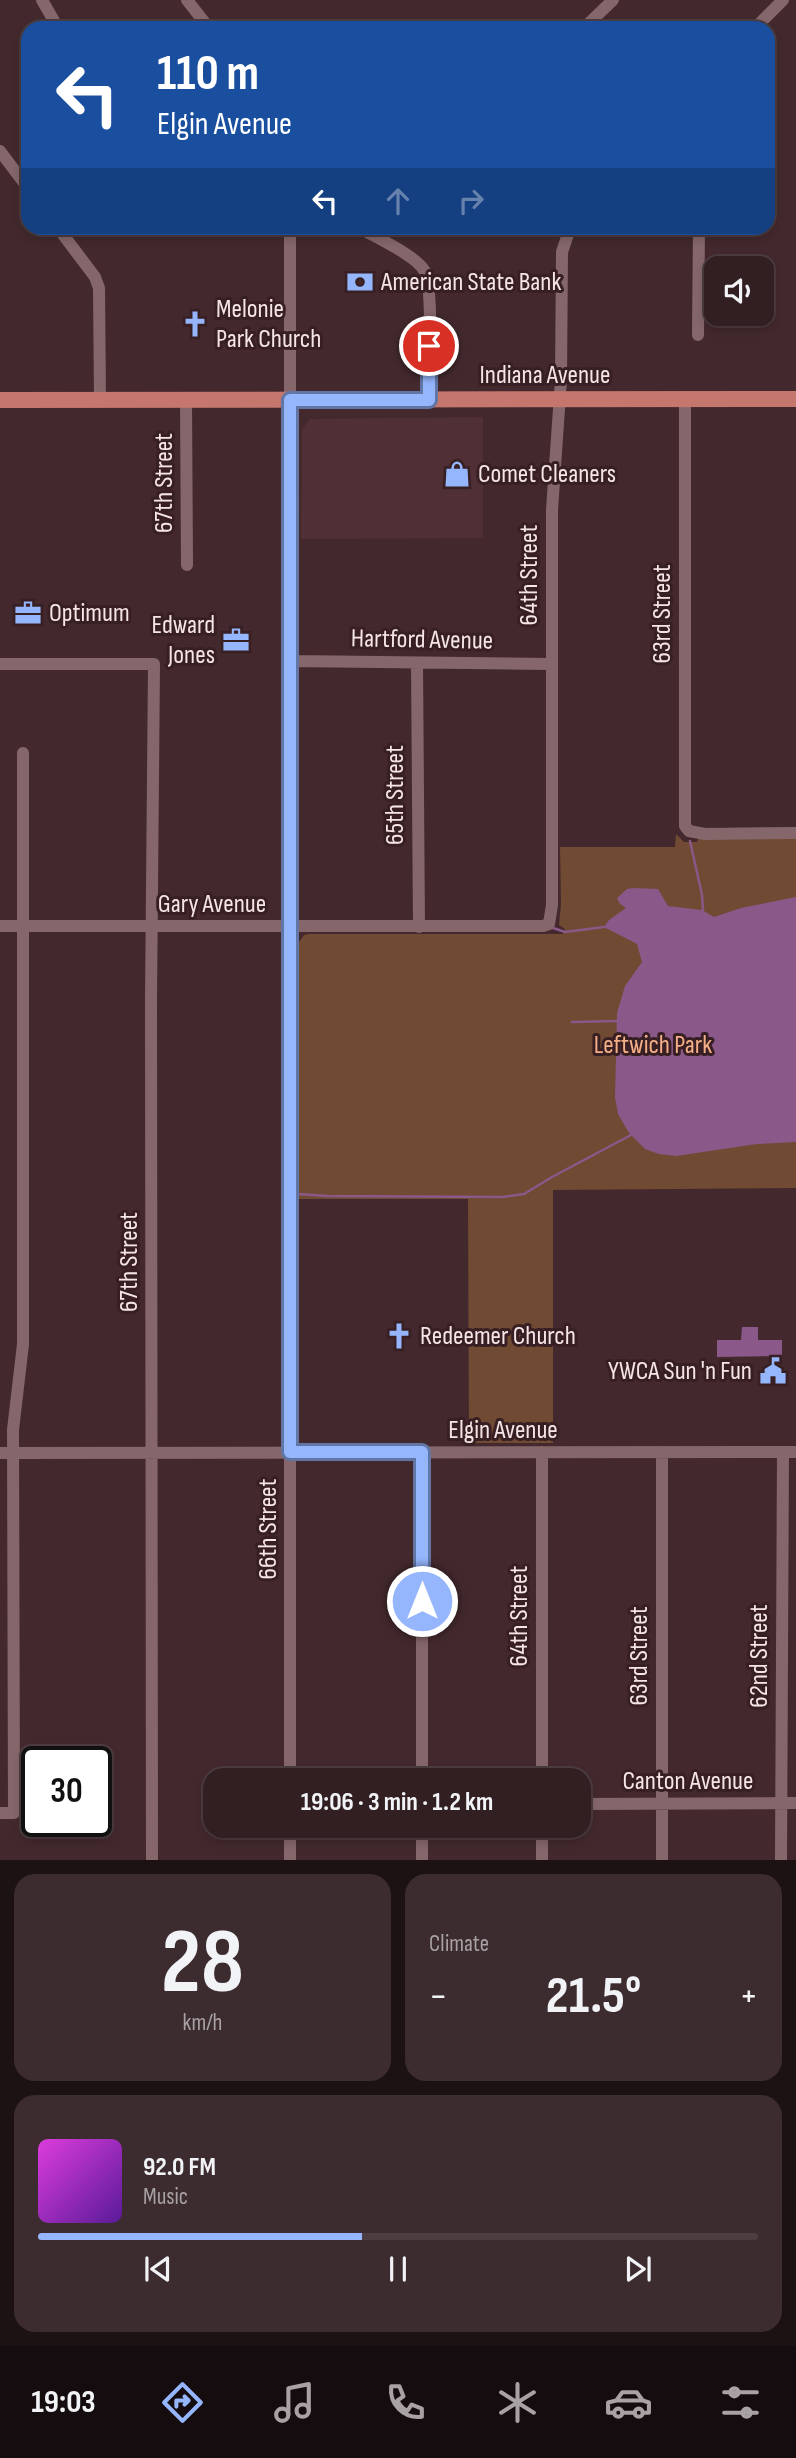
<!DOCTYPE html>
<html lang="en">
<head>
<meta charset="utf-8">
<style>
  body { margin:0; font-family:"Sofia Sans Condensed",sans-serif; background:#3d2c2f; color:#f1f3f6; height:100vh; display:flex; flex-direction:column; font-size:26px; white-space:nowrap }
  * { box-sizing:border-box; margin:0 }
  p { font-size:23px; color:#a8a2a5 }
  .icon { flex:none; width:38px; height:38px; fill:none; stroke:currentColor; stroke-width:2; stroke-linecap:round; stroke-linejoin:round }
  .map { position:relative; height:1860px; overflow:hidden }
  .sheet { display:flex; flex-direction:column; gap:14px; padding:14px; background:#1c1113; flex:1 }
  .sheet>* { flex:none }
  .top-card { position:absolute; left:21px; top:21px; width:754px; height:214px; border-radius:21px; box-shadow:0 4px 10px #0003,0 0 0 2px #4d3d40; background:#1a4fa0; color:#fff; overflow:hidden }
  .buttons { position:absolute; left:704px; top:256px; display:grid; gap:14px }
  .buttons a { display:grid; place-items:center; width:70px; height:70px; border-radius:14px; background:#321f22; box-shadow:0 4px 10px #0003,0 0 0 2px #4d3d40; font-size:35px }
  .speed { position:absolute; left:21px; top:1746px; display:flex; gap:14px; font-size:35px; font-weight:700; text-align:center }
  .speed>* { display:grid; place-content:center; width:91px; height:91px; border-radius:50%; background:#321f22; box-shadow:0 4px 10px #0003,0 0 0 2px #4d3d40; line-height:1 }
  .speed .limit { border:4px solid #111; border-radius:10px; background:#fff; color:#111 }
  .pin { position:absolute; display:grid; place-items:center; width:60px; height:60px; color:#fff; margin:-30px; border:4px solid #fff; border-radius:50%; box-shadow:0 2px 7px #0007 }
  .me { position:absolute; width:77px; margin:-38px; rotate:0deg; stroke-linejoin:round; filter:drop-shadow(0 0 5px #0008) }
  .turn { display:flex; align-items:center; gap:24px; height:147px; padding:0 21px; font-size:32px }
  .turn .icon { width:91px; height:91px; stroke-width:2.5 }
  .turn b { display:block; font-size:49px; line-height:60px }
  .lanes { display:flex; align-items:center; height:66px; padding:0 21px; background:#0003; justify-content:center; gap:35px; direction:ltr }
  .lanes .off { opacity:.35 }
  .big { font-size:52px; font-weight:700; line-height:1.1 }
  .sheet .card { flex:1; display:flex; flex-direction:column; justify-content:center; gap:10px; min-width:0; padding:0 24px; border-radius:21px; background:#3d2c2f }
  .sheet .dial { align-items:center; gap:0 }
  .dial b { font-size:91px; line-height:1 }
  .song { display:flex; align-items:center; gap:21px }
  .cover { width:84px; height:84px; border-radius:10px; background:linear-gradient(135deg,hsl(300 70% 55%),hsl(270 70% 35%)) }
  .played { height:7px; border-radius:4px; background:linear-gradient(90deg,#95b6fd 45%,#4d3d40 45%) }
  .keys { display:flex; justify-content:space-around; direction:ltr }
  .heat { display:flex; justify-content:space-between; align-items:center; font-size:38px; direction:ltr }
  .sheet .tiles { flex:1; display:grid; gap:14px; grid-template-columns:1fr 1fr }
  .card:last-child { grid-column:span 2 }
  .trip { position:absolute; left:203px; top:1768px; width:388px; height:70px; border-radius:21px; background:#321f22; box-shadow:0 4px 10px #0003,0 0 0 2px #4d3d40; font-weight:700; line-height:70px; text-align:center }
  .dock { display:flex; height:112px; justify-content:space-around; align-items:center; background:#140c0e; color:#a8a2a5 }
  .dock .icon { width:49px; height:49px }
  .dock .selected { color:#95b6fd }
  .dock b { font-size:32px; color:#f1f3f6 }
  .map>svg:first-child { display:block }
  .built { fill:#513035 }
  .green { fill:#704a33 }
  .water { fill:#8a5989 }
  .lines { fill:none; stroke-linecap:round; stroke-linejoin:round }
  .stream { stroke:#8a5989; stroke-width:2.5 }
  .minor { stroke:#85676b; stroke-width:12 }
  .major { stroke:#c5776d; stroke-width:16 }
  .route-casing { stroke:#6176a4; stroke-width:18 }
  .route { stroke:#95b6fd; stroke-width:12 }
  .labels { text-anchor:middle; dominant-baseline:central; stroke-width:6; stroke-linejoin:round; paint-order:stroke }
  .poi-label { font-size:26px; fill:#f6e5e7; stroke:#381f23; text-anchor:start }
  .street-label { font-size:26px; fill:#f6e5e7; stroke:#381f23 }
  .park-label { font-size:26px; fill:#f5af87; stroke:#381f23 }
</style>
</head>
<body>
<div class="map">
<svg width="796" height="1860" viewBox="0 0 796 1860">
  <rect width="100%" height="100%" fill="#43292d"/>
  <!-- built -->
  <path class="built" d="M483,417v121l-182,1 1,-110 8,-10z"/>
  <!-- green -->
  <path class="green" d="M676,834l8,8h13l1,-3h98v349l-243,2v253h-84l-1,-244h-169v-257l5,-7 5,-1h254l2,-5 -6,-4 2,-21 -1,-57h115z"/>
  <!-- water -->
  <path class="water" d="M633,888l25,1 10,17 34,4 12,7 27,-9 55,-11v245l-39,2 -81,12 -17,-2 -14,-5 -16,-16 -11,-19 -3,-16 2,-85 8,-27 17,-24 -5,-18 -33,-17 5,-7 17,-12 -6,-4 -3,-6 10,-9z
    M742,1327h16v13h24v16l-65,1v-17h24z"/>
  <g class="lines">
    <!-- stream -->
    <path class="stream" d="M690,841l12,54 1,15
      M553,928l12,4 39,-5
      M572,1022l46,-1
      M298,1194l29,2 175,1 22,-3 28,-17 79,-42"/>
    <!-- minor -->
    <path class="minor" d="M42,0l16,28
      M187,0l22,28
      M584,28l29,-28
      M755,28l28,-28
      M0,151l28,37
      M58,228l37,49 4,11 1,112
      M360,228c17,10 53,26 64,42 10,15 5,106 5,130
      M698,335l1,-107
      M685,399v427l4,5 16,3 91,-1
      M186,400l1,165
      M291,661l261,3
      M417,663l2,264
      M0,664h154l-3,337 1,859
      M0,926h543l6,-2 3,-19v-395l9,-130 1,-128 8,-24
      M422,1452v328
      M542,1452v328
      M0,1453l796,-1
      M290,1780v-1552
      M579,1804l217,-1
      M0,1813h14l-1,-383 10,-86v-591
      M422,1825v35
      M290,1860v-35
      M542,1860v-35
      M662,1860v-408
      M781,1860l2,-408"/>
    <!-- major -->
    <path class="major" d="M0,400l796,-1"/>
  </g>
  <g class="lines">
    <!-- route casing -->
    <g class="route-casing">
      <path id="route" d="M422,1601v-149h-132v-1052h139v-54"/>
    </g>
    <!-- route -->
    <use href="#route" class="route"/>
  </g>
  <!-- icons -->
  <defs>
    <g id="bank-bare" transform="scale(2.1)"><path d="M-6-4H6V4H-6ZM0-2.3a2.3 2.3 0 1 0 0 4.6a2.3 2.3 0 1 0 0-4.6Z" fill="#95b6fd" stroke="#381f23" stroke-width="2.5" paint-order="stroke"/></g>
    <g id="church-bare" transform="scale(2.1)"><path d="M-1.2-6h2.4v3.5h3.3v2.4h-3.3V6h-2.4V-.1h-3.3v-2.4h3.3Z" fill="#95b6fd" stroke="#381f23" stroke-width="2.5" paint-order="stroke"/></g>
    <g id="shop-bare" transform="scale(2.1)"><path d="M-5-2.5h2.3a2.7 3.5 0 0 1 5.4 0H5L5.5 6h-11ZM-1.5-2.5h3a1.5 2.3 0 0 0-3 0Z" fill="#95b6fd" stroke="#381f23" stroke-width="2.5" paint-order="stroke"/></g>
    <g id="office-bare" transform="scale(2.1)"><path d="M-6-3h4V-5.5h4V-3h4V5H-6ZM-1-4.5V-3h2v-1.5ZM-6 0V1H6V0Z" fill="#95b6fd" stroke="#381f23" stroke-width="2.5" paint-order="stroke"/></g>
    <g id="civic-bare" transform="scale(2.1)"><path d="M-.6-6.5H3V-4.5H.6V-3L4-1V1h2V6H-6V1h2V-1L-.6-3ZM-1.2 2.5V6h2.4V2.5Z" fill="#95b6fd" stroke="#381f23" stroke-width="2.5" paint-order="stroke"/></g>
  </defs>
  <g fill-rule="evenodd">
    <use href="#bank-bare" x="360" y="282"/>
    <use href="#church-bare" x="195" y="324"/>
    <use href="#shop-bare" x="457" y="474"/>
    <use href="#office-bare" x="28" y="613"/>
    <use href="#office-bare" x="236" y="640"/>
    <use href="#church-bare" x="399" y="1336"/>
    <use href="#civic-bare" x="773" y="1371"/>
  </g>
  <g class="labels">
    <!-- poi labels -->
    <g class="poi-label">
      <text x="381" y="282">American State Bank</text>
      <text x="216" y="309">Melonie<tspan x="216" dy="30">Park Church</tspan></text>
      <text x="478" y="474">Comet Cleaners</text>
      <text x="49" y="613">Optimum</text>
      <text x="215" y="625" text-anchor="end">Edward<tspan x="215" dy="30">Jones</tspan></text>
      <text x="420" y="1336">Redeemer Church</text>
      <text x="752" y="1371" text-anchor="end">YWCA Sun 'n Fun</text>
    </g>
    <!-- street labels -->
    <g class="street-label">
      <text x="545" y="375">Indiana Avenue</text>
      <text transform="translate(164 483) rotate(-90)">67th Street</text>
      <text transform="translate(529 575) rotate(-90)">64th Street</text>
      <text transform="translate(662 614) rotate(-90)">63rd Street</text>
      <text transform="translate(422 640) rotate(1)">Hartford Avenue</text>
      <text transform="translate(395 795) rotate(-90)">65th Street</text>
      <text x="212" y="904">Gary Avenue</text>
      <text transform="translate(129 1262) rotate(-90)">67th Street</text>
      <text x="503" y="1430">Elgin Avenue</text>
      <text transform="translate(268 1529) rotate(-90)">66th Street</text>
      <text transform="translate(519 1616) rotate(-90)">64th Street</text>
      <text transform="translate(639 1656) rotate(-90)">63rd Street</text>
      <text transform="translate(759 1656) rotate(-90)">62nd Street</text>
      <text x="688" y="1781">Canton Avenue</text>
    </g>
    <!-- park labels -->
    <g class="park-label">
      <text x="653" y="1045">Leftwich Park</text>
    </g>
  </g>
</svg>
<div class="buttons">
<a><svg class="icon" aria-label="sound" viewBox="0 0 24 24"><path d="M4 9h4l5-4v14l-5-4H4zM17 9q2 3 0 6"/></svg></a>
</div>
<div class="speed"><div class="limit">30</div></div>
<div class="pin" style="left:429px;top:346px;background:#d93025"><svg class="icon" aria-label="arrive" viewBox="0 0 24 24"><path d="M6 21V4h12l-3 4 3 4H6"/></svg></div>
<svg class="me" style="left:422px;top:1601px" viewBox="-20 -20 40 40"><circle r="17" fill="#95b6fd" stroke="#fff" stroke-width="3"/><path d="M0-11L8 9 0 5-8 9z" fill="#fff"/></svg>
<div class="trip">19:06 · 3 min · 1.2 km</div>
<div class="top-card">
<div class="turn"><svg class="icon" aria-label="left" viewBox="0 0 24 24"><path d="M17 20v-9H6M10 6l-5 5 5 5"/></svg><div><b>110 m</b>Elgin Avenue</div></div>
<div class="lanes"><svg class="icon" aria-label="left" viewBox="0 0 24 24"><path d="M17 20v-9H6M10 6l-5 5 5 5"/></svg><svg class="icon off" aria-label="ahead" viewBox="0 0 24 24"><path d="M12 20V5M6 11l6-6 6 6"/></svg><svg class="icon off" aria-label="right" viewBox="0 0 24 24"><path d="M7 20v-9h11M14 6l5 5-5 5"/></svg></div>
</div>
</div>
<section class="sheet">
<div class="tiles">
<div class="card dial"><b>28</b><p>km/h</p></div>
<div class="card"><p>Climate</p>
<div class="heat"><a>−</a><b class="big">21.5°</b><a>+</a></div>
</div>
<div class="card">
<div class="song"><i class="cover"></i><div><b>92.0 FM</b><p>Music</p></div></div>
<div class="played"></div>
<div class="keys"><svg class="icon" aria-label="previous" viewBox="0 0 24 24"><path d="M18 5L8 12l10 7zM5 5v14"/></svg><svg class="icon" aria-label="pause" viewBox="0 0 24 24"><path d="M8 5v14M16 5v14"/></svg><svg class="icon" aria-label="next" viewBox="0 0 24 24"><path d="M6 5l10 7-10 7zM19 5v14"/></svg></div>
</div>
</div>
</section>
<nav class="dock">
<b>19:03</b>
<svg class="icon selected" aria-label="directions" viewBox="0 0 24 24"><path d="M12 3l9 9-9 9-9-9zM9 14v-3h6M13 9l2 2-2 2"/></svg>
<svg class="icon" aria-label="music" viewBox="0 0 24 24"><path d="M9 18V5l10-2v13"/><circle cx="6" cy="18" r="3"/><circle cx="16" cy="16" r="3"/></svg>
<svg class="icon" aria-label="phone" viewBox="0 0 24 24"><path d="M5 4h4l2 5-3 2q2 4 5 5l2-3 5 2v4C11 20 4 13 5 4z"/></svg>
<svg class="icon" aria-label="climate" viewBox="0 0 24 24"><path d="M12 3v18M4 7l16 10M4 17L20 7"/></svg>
<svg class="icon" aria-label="car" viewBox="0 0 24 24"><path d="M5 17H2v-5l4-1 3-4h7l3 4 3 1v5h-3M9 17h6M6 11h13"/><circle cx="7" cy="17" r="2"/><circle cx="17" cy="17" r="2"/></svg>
<svg class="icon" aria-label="filters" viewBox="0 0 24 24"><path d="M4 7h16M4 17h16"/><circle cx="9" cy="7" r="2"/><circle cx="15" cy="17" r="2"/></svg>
</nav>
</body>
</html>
